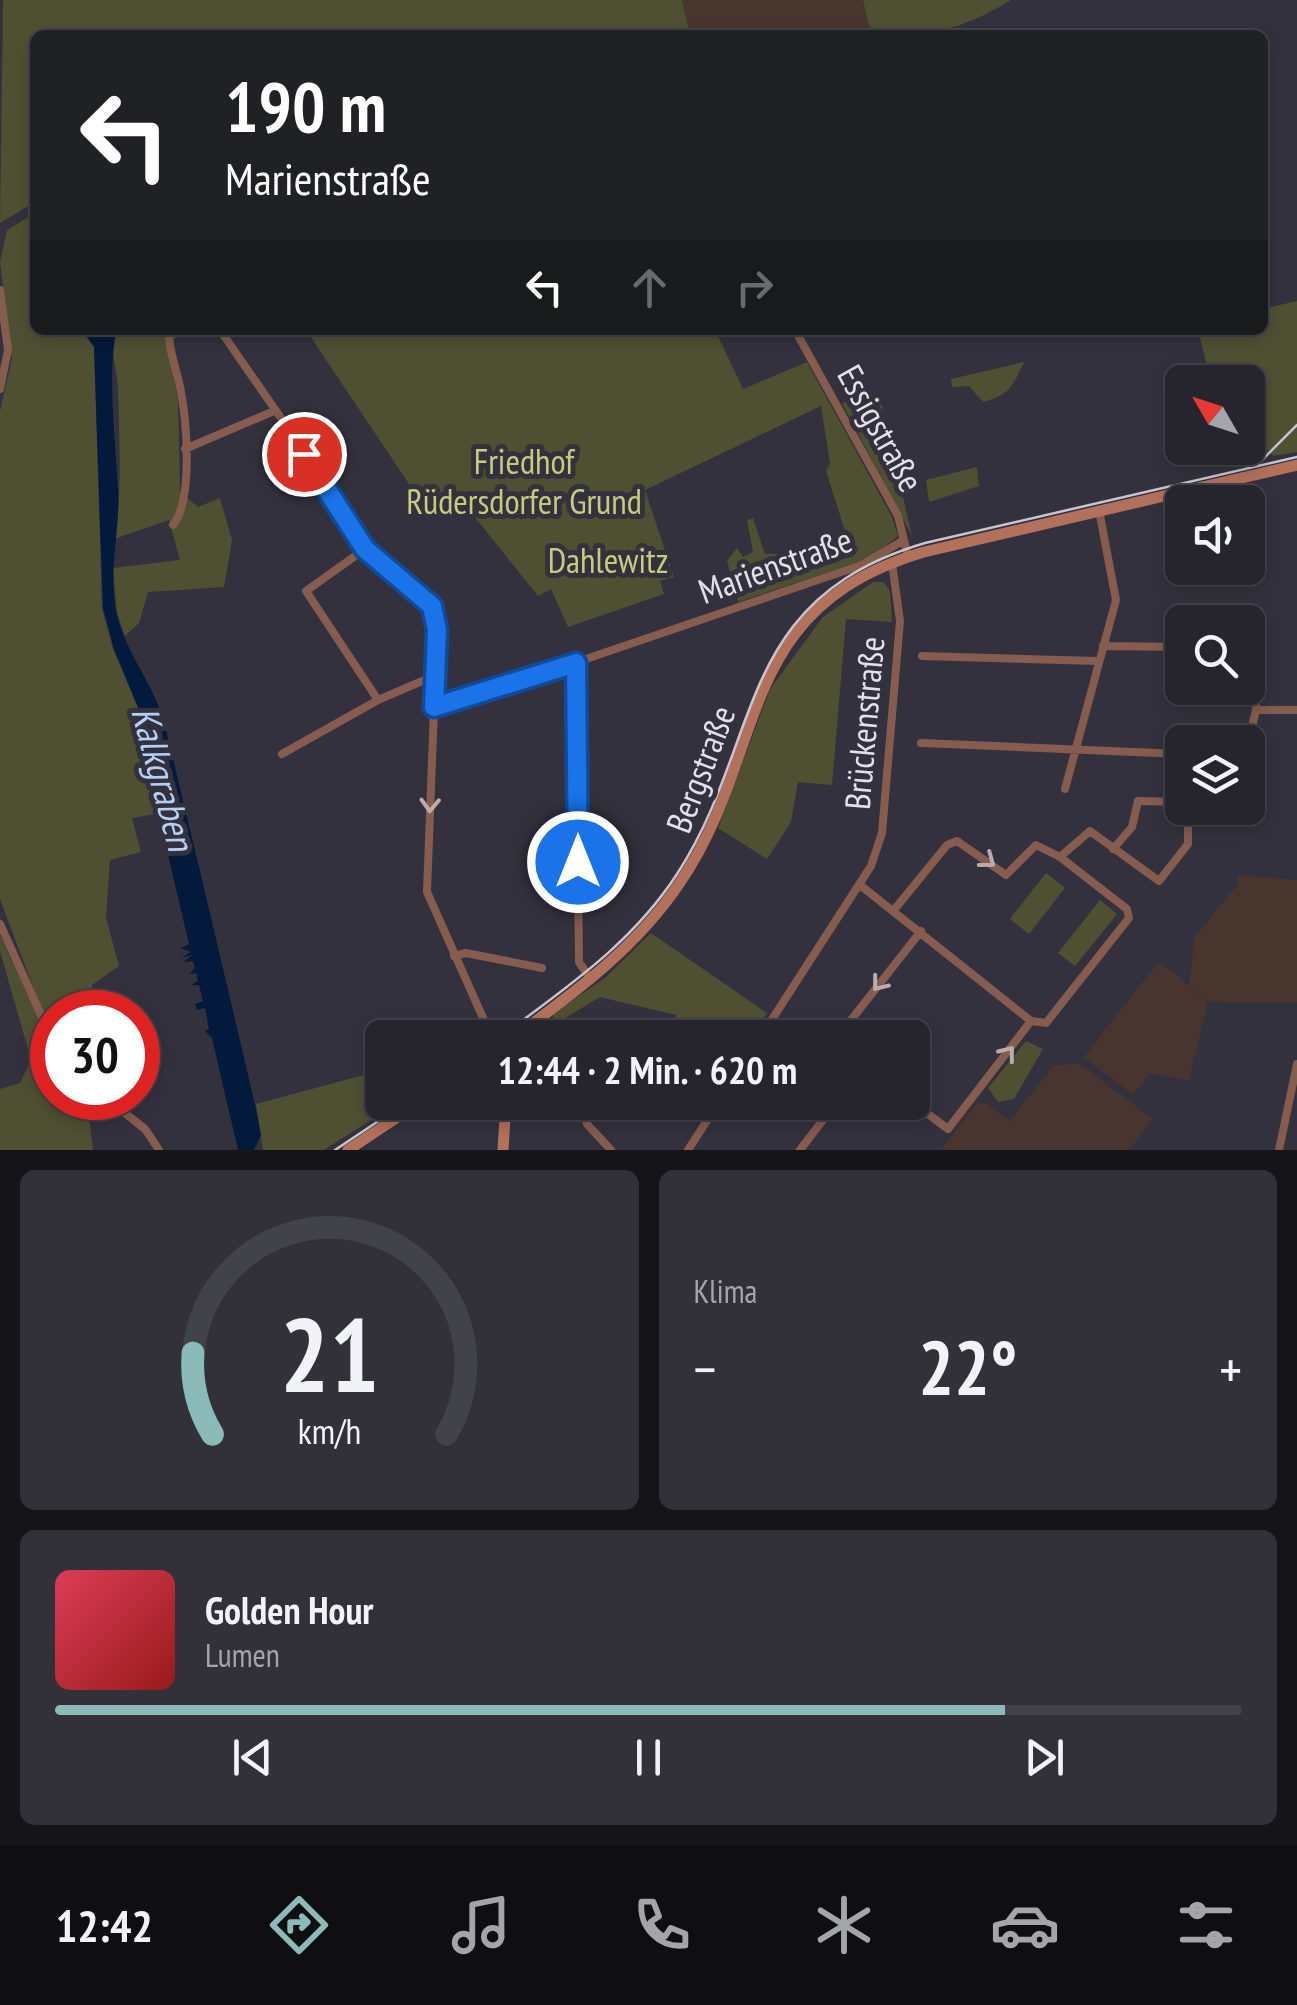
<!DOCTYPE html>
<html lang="de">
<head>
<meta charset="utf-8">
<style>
  body { margin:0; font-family:"PT Sans Narrow",sans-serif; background:#32313a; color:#f1f3f6; height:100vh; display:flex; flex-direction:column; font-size:38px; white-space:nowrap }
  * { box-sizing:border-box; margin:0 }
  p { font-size:32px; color:#a4a5aa }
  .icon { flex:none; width:55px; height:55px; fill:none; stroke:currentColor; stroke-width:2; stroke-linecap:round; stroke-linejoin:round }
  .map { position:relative; height:1150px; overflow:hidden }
  .drawer { display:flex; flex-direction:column; gap:20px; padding:20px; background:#151419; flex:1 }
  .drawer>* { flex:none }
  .hud { position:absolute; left:30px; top:30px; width:1238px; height:305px; border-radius:15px; box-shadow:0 5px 15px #0003,0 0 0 2px #42424a; background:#202124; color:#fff; overflow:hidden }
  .needle { width:65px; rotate:309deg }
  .controls { position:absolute; left:1165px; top:365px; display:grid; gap:20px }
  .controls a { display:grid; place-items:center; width:100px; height:100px; border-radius:15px; background:#26252e; box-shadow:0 5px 15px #0003,0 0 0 2px #42424a; font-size:50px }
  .speed { position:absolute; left:30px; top:990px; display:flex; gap:20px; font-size:50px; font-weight:700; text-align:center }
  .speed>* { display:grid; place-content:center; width:130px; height:130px; border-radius:50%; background:#26252e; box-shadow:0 5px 15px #0003,0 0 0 2px #42424a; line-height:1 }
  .speed .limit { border:15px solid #d22; background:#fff; color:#111 }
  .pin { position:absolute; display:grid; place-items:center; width:85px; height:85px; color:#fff; margin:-42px; border:5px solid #fff; border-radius:50%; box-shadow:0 2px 10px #0007 }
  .me { position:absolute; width:110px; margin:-55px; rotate:0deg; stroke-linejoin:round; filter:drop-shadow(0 0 8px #0008) }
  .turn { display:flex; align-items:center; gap:35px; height:210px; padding:0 30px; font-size:45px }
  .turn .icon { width:130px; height:130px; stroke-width:2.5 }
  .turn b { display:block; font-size:70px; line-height:85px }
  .lanes { display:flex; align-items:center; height:95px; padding:0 30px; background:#0003; justify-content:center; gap:50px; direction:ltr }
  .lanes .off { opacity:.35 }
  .big { font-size:75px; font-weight:800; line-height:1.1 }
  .drawer .widget { flex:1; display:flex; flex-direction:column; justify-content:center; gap:15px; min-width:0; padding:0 35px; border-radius:15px; background:#32313a }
  .drawer .dial { align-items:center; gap:0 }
  .dial svg { height:260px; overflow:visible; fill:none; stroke:#42424a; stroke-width:7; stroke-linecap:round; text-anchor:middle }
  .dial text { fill:#f1f3f6; stroke:none }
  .song { display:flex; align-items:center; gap:30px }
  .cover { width:120px; height:120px; border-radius:15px; background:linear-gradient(135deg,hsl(350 70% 55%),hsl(0 70% 35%)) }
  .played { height:10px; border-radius:5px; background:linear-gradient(90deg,#8bbbb9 80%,#42424a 80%) }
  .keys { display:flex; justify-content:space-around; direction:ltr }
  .heat { display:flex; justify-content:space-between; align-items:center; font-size:55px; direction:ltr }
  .drawer .tiles { flex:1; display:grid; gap:20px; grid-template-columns:1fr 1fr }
  .widget:last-child { grid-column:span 2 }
  .trip { position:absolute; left:365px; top:1020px; width:565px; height:100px; border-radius:15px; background:#26252e; box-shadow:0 5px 15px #0003,0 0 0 2px #42424a; font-weight:800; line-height:100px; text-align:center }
  .tabs { display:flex; height:160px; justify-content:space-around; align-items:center; background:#0f0f12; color:#a4a5aa }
  .tabs .icon { width:70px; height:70px }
  .tabs .selected { color:#8bbbb9 }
  .tabs b { font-size:45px; color:#f1f3f6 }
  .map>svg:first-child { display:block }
  .industrial { fill:#48352e }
  .education { fill:#48352f }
  .green { fill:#4f5032 }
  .water { fill:#031a3c }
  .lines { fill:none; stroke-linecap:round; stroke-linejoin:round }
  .street { stroke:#855c4d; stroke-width:8 }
  .secondary { stroke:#b3715b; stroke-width:11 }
  .tram { stroke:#c7c6cf; stroke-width:2.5 }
  .oneway { stroke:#bdacab }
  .route-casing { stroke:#114b97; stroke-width:25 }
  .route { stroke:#1a73e8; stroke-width:18 }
  .labels { text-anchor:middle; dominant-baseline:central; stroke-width:10; stroke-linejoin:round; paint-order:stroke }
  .street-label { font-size:35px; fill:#e2e1e9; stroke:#32313d }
  .park-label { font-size:35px; fill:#c8cb7b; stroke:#32313d }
  .water-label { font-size:38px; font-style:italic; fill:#b5d0f7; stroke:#32313d }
</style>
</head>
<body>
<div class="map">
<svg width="1297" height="1150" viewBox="0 0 1297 1150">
  <rect width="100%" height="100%" fill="#32313d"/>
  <!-- industrial -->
  <path class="industrial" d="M682,0h181l8,35h-181z
    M1238,875l59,5v123l-89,-1 -19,-17 6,-49 42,-51z"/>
  <!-- education -->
  <path class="education" d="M1163,964l45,38 -19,79 -39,-8 -17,22 -49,-38 72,-92z
    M1079,1063l74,56 -24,31h-188l36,-47h9l24,18 43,-55z"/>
  <!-- green -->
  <path class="green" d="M3,0h679l8,35h-655v167l-35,21z
    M863,0h147v1c-54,31 -77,34 -139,34z
    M35,213v117h47l12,16 8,263 11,40 36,85 12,79 -29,5 9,34 -31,8 -4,58 13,48 -27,19 3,18 -18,9h-25v13l-4,2 -48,-128v-488l12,-53 -12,-96 7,-32z
    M1297,301v151l-24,4 -6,-7 -36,13 -4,-14h21v-66h-37l-13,-52h64l1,-21z
    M119,330h68l-19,13 10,58 2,91 18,15 22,-9 12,42 -8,47 -76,5 -9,31 -14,13 -8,-23 -4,-45 67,-8 -11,-40 -55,19c9,-48 5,-101 4,-149 0,-22 -11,-40 1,-60z
    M306,330h425l-13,6 25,53 64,-27 85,155 6,19 -27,22 -133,44 -11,-41 10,-13 6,9 10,-5 -6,-32 6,-2 12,36h17l12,21 59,-19 -27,-85 4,-8 -9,-57 -176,84 29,87 -14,4 4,13 -96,33 -17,-38 -13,7 -76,-95 -31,16z
    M1024,362c-11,24 -15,33 -41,40l-14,-16 -17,1 -1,-8z
    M879,394l33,142 -70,-133z
    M977,467l2,19 -50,16 -3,-22z
    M873,582h11l6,9 2,31 -46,-3 -14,166 -34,-3 -7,40 -24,37 -49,-31 52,-139 53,-72z
    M1046,873l19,15 -36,46 -19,-15z
    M1100,900l17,14 -42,52 -17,-13z
    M651,933l116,80 -16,25 -80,-1 5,-22 -76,-18 -43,26 -5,-9 53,-36z
    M0,935l52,111v52h35l6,52h-93v-61l20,-6 11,-23 -31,-109z
    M1026,1041l17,8 -29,50 -16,3 -10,-14z
    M382,1070v32l16,1 -74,47h-61l-7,-46z"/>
  <!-- water -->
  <path class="water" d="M82,330h36c-12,22 -2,126 0,156 3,43 -11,85 -1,129 9,39 39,72 48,111 31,127 61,255 91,383l5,26 -7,15h-16l-26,-112 -7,-7 4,-2 -4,-21 -8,2 -2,-6 8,-3 -4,-16h-8l7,-4 -2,-8 -6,1 5,-7 -2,-6 -9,1 8,-7 -11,3 10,-6 -10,-4 8,-4 -21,-89 -19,-121 -35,-85 -11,-41 -9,-261z"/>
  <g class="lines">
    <!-- street -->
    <path class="street" d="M0,290l8,60 -8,39
      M169,330c-1,21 9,42 12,62 6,32 12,108 -8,133
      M220,330l97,140 39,68 75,68 6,24 -10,262 65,146
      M795,330l103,186 10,41
      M185,449l89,-38
      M365,549l-59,42 72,109
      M1103,646l79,1
      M1248,648h9l-1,62 -8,34
      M922,656l176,5
      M576,663l3,299 12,18
      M434,707l8,1 420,-143 42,-25
      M1256,710h41
      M921,743l261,11
      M282,754l96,-54 56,-24
      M1065,789l51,-189 -17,-90
      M1113,849l19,-22 6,-26 44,1
      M1060,857l30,-26 69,50 29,-37v-36
      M860,885l171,136 -83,108 -36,-27
      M894,910l53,-65 10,-4 49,34 30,-30 24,12 67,52 2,9 -83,105 -15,-2
      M0,924l52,115
      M454,956l12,-3 76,15
      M576,1028l1,10
      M760,1038l111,-172 11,-33 18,-212 -8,-58
      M837,1038l84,-107
      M106,1098l39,31 14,21
      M579,1102l8,22 24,26
      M688,1150l31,-48
      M800,1150l23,-30
      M1279,1150l18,-86"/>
    <!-- secondary -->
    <path class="secondary" d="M513,1038c61,-45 123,-90 166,-154 91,-132 52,-275 245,-332l373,-87
      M348,1150l72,-48
      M503,1150l3,-48"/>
    <!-- tram -->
    <path class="tram" d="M1258,464l39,-39
      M499,1038c66,-50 132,-93 178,-164 87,-134 56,-274 248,-331l372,-86
      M335,1150l72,-48"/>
  </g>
  <!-- one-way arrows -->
  <defs><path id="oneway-chevron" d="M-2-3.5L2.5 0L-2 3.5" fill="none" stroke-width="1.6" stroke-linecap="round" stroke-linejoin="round" transform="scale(2.5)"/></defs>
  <g class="oneway">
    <use href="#oneway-chevron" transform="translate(430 805) rotate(92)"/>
    <use href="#oneway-chevron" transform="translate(988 861) rotate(37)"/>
    <use href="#oneway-chevron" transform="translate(879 984) rotate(128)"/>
    <use href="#oneway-chevron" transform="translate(1008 1053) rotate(-52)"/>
  </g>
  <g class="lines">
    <!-- route casing -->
    <g class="route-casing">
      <path id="route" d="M304,454l61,95 67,57 5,24 -3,77 142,-44 2,199"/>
    </g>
    <!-- route -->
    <use href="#route" class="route"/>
  </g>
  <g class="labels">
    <!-- street labels -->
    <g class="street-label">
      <text transform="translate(881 428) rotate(61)">Essigstraße</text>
      <text transform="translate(775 565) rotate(-20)">Marienstraße</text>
      <text transform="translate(864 723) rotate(-85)">Brückenstraße</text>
      <text transform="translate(700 769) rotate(-69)">Bergstraße</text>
    </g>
    <!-- park labels -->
    <g class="park-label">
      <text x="524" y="461">Friedhof<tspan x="524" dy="40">Rüdersdorfer Grund</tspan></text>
      <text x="608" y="560">Dahlewitz</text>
    </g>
    <!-- water labels -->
    <g class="water-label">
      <text transform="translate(164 778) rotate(75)">Kalkgraben</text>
    </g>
  </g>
</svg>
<div class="controls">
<a><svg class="needle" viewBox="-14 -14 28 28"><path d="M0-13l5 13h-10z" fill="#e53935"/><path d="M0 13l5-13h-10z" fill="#a4a5aa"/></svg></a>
<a><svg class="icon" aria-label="sound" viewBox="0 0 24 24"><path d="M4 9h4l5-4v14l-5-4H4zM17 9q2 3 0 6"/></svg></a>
<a><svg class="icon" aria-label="search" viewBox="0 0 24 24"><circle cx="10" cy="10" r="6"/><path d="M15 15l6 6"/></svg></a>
<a><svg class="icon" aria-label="layers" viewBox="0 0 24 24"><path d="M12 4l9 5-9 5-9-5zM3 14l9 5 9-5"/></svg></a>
</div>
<div class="speed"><div class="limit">30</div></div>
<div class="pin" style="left:304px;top:454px;background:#d93025"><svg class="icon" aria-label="arrive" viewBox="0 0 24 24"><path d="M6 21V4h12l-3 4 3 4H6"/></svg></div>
<svg class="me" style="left:578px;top:862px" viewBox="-20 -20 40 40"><circle r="17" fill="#1a73e8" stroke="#fff" stroke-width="3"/><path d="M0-11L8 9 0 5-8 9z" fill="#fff"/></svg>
<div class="trip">12:44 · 2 Min. · 620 m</div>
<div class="hud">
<div class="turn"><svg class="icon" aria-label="left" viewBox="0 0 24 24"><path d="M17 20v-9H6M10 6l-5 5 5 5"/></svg><div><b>190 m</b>Marienstraße</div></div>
<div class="lanes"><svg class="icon" aria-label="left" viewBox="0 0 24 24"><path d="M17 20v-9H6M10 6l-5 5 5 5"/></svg><svg class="icon off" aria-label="ahead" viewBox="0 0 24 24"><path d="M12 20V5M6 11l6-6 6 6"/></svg><svg class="icon off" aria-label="right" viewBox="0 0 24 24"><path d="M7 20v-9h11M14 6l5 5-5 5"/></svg></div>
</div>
</div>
<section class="drawer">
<div class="tiles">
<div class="widget dial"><svg viewBox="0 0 100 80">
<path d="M14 69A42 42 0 1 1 86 69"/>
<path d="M14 69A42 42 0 0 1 8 44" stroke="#8bbbb9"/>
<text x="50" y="56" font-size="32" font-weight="700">21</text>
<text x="50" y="72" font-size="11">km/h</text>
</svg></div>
<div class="widget"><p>Klima</p>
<div class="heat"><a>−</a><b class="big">22°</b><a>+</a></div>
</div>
<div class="widget">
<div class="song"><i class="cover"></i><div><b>Golden Hour</b><p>Lumen</p></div></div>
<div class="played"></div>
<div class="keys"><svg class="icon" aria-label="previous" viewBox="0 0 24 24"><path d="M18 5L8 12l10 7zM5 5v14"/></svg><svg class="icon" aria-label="pause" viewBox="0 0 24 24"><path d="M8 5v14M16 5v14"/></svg><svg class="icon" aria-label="next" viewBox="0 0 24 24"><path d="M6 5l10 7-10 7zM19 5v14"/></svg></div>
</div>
</div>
</section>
<nav class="tabs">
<b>12:42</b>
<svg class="icon selected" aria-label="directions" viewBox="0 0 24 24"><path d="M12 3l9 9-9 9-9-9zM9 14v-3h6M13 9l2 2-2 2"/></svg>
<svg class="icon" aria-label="music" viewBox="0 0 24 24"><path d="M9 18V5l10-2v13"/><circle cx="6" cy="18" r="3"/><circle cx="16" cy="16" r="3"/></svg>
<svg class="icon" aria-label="phone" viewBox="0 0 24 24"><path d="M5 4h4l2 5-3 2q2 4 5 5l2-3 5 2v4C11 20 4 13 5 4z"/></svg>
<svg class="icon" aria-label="climate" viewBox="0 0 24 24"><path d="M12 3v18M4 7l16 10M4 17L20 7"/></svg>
<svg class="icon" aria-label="car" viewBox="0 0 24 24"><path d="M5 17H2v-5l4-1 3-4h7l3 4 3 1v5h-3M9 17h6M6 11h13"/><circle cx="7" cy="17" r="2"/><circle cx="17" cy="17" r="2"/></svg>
<svg class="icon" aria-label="filters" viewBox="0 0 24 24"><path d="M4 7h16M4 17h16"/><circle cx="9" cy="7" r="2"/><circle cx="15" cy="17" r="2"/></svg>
</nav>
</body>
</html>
